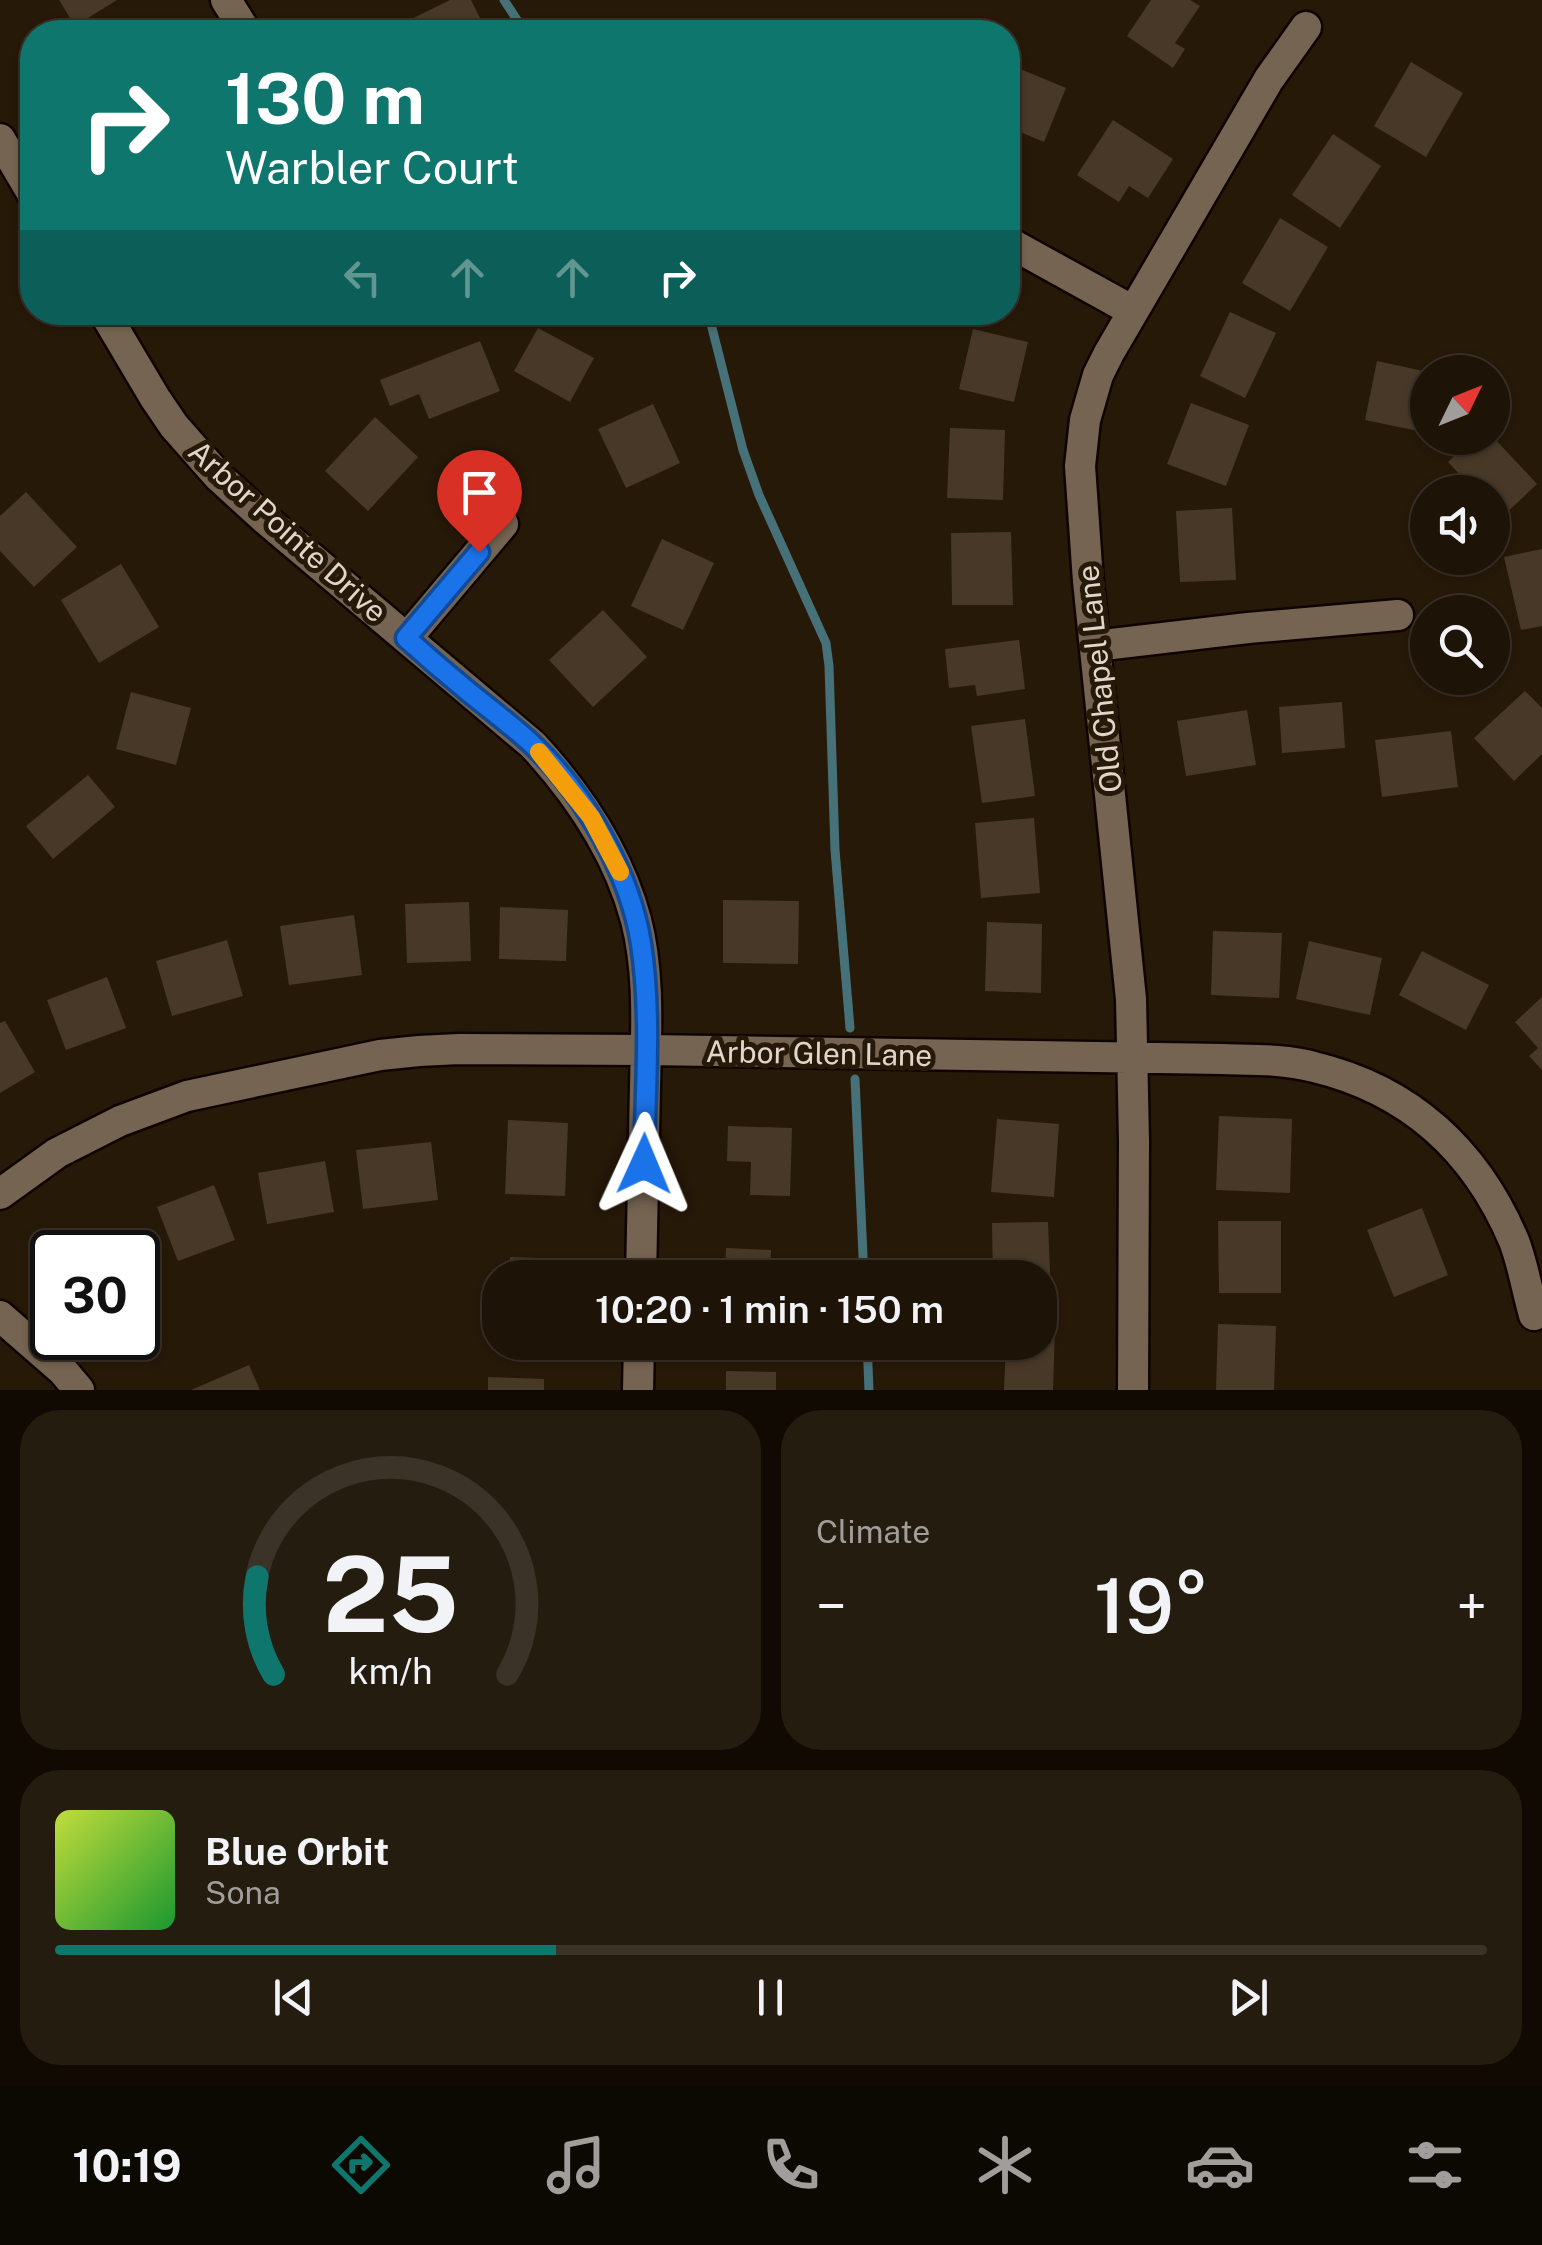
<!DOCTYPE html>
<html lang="en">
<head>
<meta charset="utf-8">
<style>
  body { margin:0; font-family:"Public Sans",sans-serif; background:#251c10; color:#f1f3f6; height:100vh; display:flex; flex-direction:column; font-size:38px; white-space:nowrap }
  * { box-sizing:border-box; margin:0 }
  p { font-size:32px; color:#a09e9b }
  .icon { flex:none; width:55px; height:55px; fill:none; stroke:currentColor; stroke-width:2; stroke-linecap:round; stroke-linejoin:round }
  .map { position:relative; height:1390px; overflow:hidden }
  .details { display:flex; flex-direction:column; gap:20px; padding:20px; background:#100a03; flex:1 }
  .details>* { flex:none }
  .banner { position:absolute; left:20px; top:20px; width:1000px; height:305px; border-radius:40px; box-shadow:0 2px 8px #0004,0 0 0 2px #3b3228; background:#0f766e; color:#fff; overflow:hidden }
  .needle { width:65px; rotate:47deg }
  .tools { position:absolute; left:1410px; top:355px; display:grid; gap:20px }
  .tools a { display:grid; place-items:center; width:100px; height:100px; border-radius:50%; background:#1d1306; box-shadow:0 2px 8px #0004,0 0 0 2px #3b3228; font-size:50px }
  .speed { position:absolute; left:30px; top:1230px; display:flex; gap:20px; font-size:50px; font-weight:700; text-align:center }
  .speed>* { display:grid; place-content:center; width:130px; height:130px; border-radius:50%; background:#1d1306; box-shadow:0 2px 8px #0004,0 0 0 2px #3b3228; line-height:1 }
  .speed .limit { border:5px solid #111; border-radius:15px; background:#fff; color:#111 }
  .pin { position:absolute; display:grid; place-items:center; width:85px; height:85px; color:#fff; margin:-102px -42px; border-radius:50% 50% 50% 0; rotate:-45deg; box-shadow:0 0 10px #0007 }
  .pin .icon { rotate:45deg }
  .me { position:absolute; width:110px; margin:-55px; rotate:1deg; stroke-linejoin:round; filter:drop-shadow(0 0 8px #0008) }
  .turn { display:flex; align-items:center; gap:35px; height:210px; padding:0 40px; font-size:45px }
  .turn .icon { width:130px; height:130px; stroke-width:2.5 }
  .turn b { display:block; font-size:70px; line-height:85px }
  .lanes { display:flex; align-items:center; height:95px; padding:0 40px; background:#0003; justify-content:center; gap:50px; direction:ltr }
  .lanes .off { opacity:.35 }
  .big { font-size:75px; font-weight:600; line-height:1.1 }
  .details .widget { flex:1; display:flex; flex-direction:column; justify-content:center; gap:15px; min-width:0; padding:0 35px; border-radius:40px; background:#251c10 }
  .details .dial { align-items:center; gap:0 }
  .dial svg { height:260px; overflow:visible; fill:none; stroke:#3b3228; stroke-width:7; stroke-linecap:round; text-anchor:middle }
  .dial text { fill:#f1f3f6; stroke:none }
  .song { display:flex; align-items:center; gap:30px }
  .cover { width:120px; height:120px; border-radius:15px; background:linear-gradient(135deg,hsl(70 70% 55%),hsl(130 70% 35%)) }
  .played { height:10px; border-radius:5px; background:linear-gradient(90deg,#0f766e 35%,#3b3228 35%) }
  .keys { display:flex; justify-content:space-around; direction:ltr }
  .heat { display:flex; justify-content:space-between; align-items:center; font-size:55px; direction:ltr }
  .details .tiles { flex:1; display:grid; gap:20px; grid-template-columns:1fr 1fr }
  .widget:last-child { grid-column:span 2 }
  .trip { position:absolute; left:482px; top:1260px; width:575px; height:100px; border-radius:40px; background:#1d1306; box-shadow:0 2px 8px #0004,0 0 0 2px #3b3228; font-weight:600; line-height:100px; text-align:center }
  .menu { display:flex; height:160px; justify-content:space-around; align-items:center; background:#0c0802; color:#a09e9b }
  .menu .icon { width:70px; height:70px }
  .menu .selected { color:#0f766e }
  .menu b { font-size:45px; color:#f1f3f6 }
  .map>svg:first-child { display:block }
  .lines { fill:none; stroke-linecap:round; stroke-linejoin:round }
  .stream { stroke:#467178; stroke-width:9 }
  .building { fill:#483827 }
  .street-casing { stroke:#100400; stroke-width:35 }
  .street { stroke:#756451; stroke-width:30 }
  .route-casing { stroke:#114b97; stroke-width:25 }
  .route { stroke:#1a73e8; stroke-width:18 }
  .slow { stroke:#f59e0b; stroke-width:18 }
  .labels { text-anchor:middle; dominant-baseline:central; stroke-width:10; stroke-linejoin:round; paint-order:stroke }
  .street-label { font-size:30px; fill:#e0d6cc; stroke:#271908 }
</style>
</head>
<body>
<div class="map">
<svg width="1542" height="1390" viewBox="0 0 1542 1390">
  <rect width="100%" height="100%" fill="#271908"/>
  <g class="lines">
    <!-- stream -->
    <path class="stream" d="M504,0l21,32
      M708,312l35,138 16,45 67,148 3,23 6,184 15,178
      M855,1079l9,199
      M867,1342l2,48"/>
  </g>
  <!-- building -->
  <path class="building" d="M59,0h58l-42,26z
    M450,0h21l16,32h-102z
    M1151,0h39l10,6 -25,37 10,6 -12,19 -46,-32z
    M1411,62l52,31 -37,64 -52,-31z
    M1008,64l58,24 -22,54 -36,-15z
    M1113,120l60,39 -25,39 -19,-12 -10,16 -42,-27z
    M1333,134l48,32 -41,62 -48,-33z
    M1280,218l48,29 -38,64 -48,-28z
    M1230,312l46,21 -31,65 -45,-22z
    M538,328l56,30 -24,44 -56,-31z
    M973,329l55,13 -14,60 -55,-13z
    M480,341l20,50 -71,28 -10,-25 -29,12 -10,-26z
    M1377,361l51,11v61l-63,-13z
    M1191,403l58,22 -23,61 -59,-22z
    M653,404l27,59 -54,25 -28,-59z
    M375,417l43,40 -50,54 -43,-40z
    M950,428l55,2 -2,70 -56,-2z
    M1474,438h20l43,46 -37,35 -8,-8v-19h-16l-28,-30z
    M26,492l51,55 -43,40 -34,-36v-35z
    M1232,508l4,72 -56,2 -4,-71z
    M1011,532l2,73h-61l-1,-72z
    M662,539l52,24 -31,67 -52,-24z
    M1542,549v77l-21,4 -17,-73z
    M121,564l38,63 -60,36 -38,-63z
    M603,610l44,47 -54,50 -44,-47z
    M1019,640l6,49 -48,7 -2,-11 -26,3 -4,-39z
    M1525,691l17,17v46l-28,27 -40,-43z
    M131,692l60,16 -15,57 -60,-16z
    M1342,702l3,46 -63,5 -3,-46z
    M1247,710l9,55 -70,11 -9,-55z
    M1025,719l10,77 -53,7 -11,-77z
    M1451,731l7,56 -76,10 -7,-57z
    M88,775l27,32 -62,52 -27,-33z
    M1034,818l6,75 -59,5 -6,-75z
    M723,900l76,1 -1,63 -75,-1z
    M469,902l2,59 -64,2 -2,-59z
    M500,907l68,3 -2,51 -67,-2z
    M354,915l8,60 -73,10 -9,-59z
    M987,922l55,2 -1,69 -56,-2z
    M1213,931l69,2 -3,65 -68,-3z
    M227,940l16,56 -71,20 -16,-55z
    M1309,941l73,17 -12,57 -74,-16z
    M1422,951l67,34 -23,45 -67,-35z
    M107,977l19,51 -60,22 -19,-50z
    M1542,997v73l-13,-14 9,-8 -23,-26z
    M5,1021l30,51 -35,21v-70z
    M1219,1116l73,3 -2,74 -74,-3z
    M997,1119l62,5 -5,73 -63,-5z
    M508,1120l60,3 -3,73 -60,-2z
    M728,1126l64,2 -2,68 -40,-1 1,-33 -24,-1z
    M431,1142l7,58 -75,9 -7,-59z
    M325,1161l9,51 -67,12 -9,-51z
    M214,1185l21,55 -57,21 -21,-54z
    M1422,1208l26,67 -54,22 -27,-67z
    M1218,1221h63v72h-62z
    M1048,1222l3,74h-11v-18h-47l-1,-55z
    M109,1232l14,20h-44z
    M726,1248l45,2 -1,28h-45z
    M510,1257l59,2v19h-60z
    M1218,1324l58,2 -2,64h-58z
    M1040,1326l15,1 -2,63h-49l2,-48h34z
    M249,1365l11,25h-69z
    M726,1371l50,1v18h-50z
    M488,1377l56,2v11h-56z"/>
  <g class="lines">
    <!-- street casing -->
    <g class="street-casing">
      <path id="street" d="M226,0l20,32
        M0,139l32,54
        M1008,242l125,69
        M104,312l51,86 19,28 45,51 45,41 269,227c47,51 85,108 103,175 14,54 10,112 9,167 -1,64 -3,127 -4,191
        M407,638l96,-114
        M1095,646l153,-18 150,-13
        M0,1194l57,-41 63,-32 67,-25 193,-41 39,-4 40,-2 187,1 576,9c31,1 63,0 92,8 96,23 162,84 200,174 9,23 13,50 20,74
        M0,1316l63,55 16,19
        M638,1390l1,-48
        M1133,1390l1,-249 -3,-142 -43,-418 -8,-115 5,-46 13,-45 11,-22 160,-274 37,-52"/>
    </g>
    <!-- street -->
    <use href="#street" class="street"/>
  </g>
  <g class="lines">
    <!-- route casing -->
    <g class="route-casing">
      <path id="route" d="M479,552l-73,86c21,19 42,37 64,55 21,17 44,34 64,53 51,49 96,127 107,198 11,72 4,147 3,220"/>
    </g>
    <!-- route -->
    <use href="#route" class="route"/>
    <!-- slow -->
    <path class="slow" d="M539,752l52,65 29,55"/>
  </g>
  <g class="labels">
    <!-- street labels -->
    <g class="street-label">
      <text transform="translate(288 531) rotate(42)">Arbor Pointe Drive</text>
      <text transform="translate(1099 679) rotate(-96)">Old Chapel Lane</text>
      <text transform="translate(819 1053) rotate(1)">Arbor Glen Lane</text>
    </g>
  </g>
</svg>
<div class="tools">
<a><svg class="needle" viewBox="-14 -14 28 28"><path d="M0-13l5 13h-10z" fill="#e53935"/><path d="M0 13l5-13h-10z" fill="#a09e9b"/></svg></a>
<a><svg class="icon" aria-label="sound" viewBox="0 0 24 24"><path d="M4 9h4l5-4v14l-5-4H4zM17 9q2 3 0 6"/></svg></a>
<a><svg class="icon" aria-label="search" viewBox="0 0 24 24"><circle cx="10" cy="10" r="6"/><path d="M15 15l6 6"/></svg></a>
</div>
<div class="speed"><div class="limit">30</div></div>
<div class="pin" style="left:479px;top:552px;background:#d93025"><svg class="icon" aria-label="arrive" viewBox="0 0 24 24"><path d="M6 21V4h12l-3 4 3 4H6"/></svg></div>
<svg class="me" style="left:644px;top:1164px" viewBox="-20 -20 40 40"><path d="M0-17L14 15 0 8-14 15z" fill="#1a73e8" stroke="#fff" stroke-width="4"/></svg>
<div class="trip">10:20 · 1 min · 150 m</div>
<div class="banner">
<div class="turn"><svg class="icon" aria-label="right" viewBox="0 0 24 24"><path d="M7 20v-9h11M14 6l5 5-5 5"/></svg><div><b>130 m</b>Warbler Court</div></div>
<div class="lanes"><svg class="icon off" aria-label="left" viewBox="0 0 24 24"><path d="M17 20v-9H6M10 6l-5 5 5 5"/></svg><svg class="icon off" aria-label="ahead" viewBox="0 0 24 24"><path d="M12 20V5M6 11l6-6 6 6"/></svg><svg class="icon off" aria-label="ahead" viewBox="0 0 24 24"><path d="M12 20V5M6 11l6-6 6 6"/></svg><svg class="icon" aria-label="right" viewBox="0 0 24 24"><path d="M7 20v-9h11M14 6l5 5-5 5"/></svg></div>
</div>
</div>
<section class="details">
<div class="tiles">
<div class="widget dial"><svg viewBox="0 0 100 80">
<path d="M14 69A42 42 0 1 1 86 69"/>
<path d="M14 69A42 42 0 0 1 9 39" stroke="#0f766e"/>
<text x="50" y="56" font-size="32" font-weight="700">25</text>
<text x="50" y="72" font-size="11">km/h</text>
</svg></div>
<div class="widget"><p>Climate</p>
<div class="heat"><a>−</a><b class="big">19°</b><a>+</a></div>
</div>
<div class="widget">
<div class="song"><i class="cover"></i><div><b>Blue Orbit</b><p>Sona</p></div></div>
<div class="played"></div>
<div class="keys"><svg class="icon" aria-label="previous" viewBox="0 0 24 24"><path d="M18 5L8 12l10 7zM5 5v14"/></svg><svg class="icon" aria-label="pause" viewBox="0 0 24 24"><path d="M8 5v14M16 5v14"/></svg><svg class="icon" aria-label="next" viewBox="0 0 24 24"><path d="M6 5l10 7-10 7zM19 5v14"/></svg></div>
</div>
</div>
</section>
<nav class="menu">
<b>10:19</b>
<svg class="icon selected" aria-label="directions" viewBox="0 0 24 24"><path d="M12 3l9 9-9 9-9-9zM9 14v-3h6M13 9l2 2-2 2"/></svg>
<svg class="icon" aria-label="music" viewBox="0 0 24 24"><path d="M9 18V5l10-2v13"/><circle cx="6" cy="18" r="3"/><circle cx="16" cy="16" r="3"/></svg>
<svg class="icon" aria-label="phone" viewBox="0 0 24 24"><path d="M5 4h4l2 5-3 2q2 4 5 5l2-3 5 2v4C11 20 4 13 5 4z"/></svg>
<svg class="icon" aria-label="climate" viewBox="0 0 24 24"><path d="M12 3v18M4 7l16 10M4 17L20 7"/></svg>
<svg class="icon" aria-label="car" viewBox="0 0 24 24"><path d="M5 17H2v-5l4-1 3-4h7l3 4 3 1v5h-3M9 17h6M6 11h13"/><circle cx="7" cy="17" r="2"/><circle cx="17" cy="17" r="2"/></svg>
<svg class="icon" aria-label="filters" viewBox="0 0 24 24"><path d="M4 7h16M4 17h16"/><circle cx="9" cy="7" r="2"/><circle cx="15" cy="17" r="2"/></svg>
</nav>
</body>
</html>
